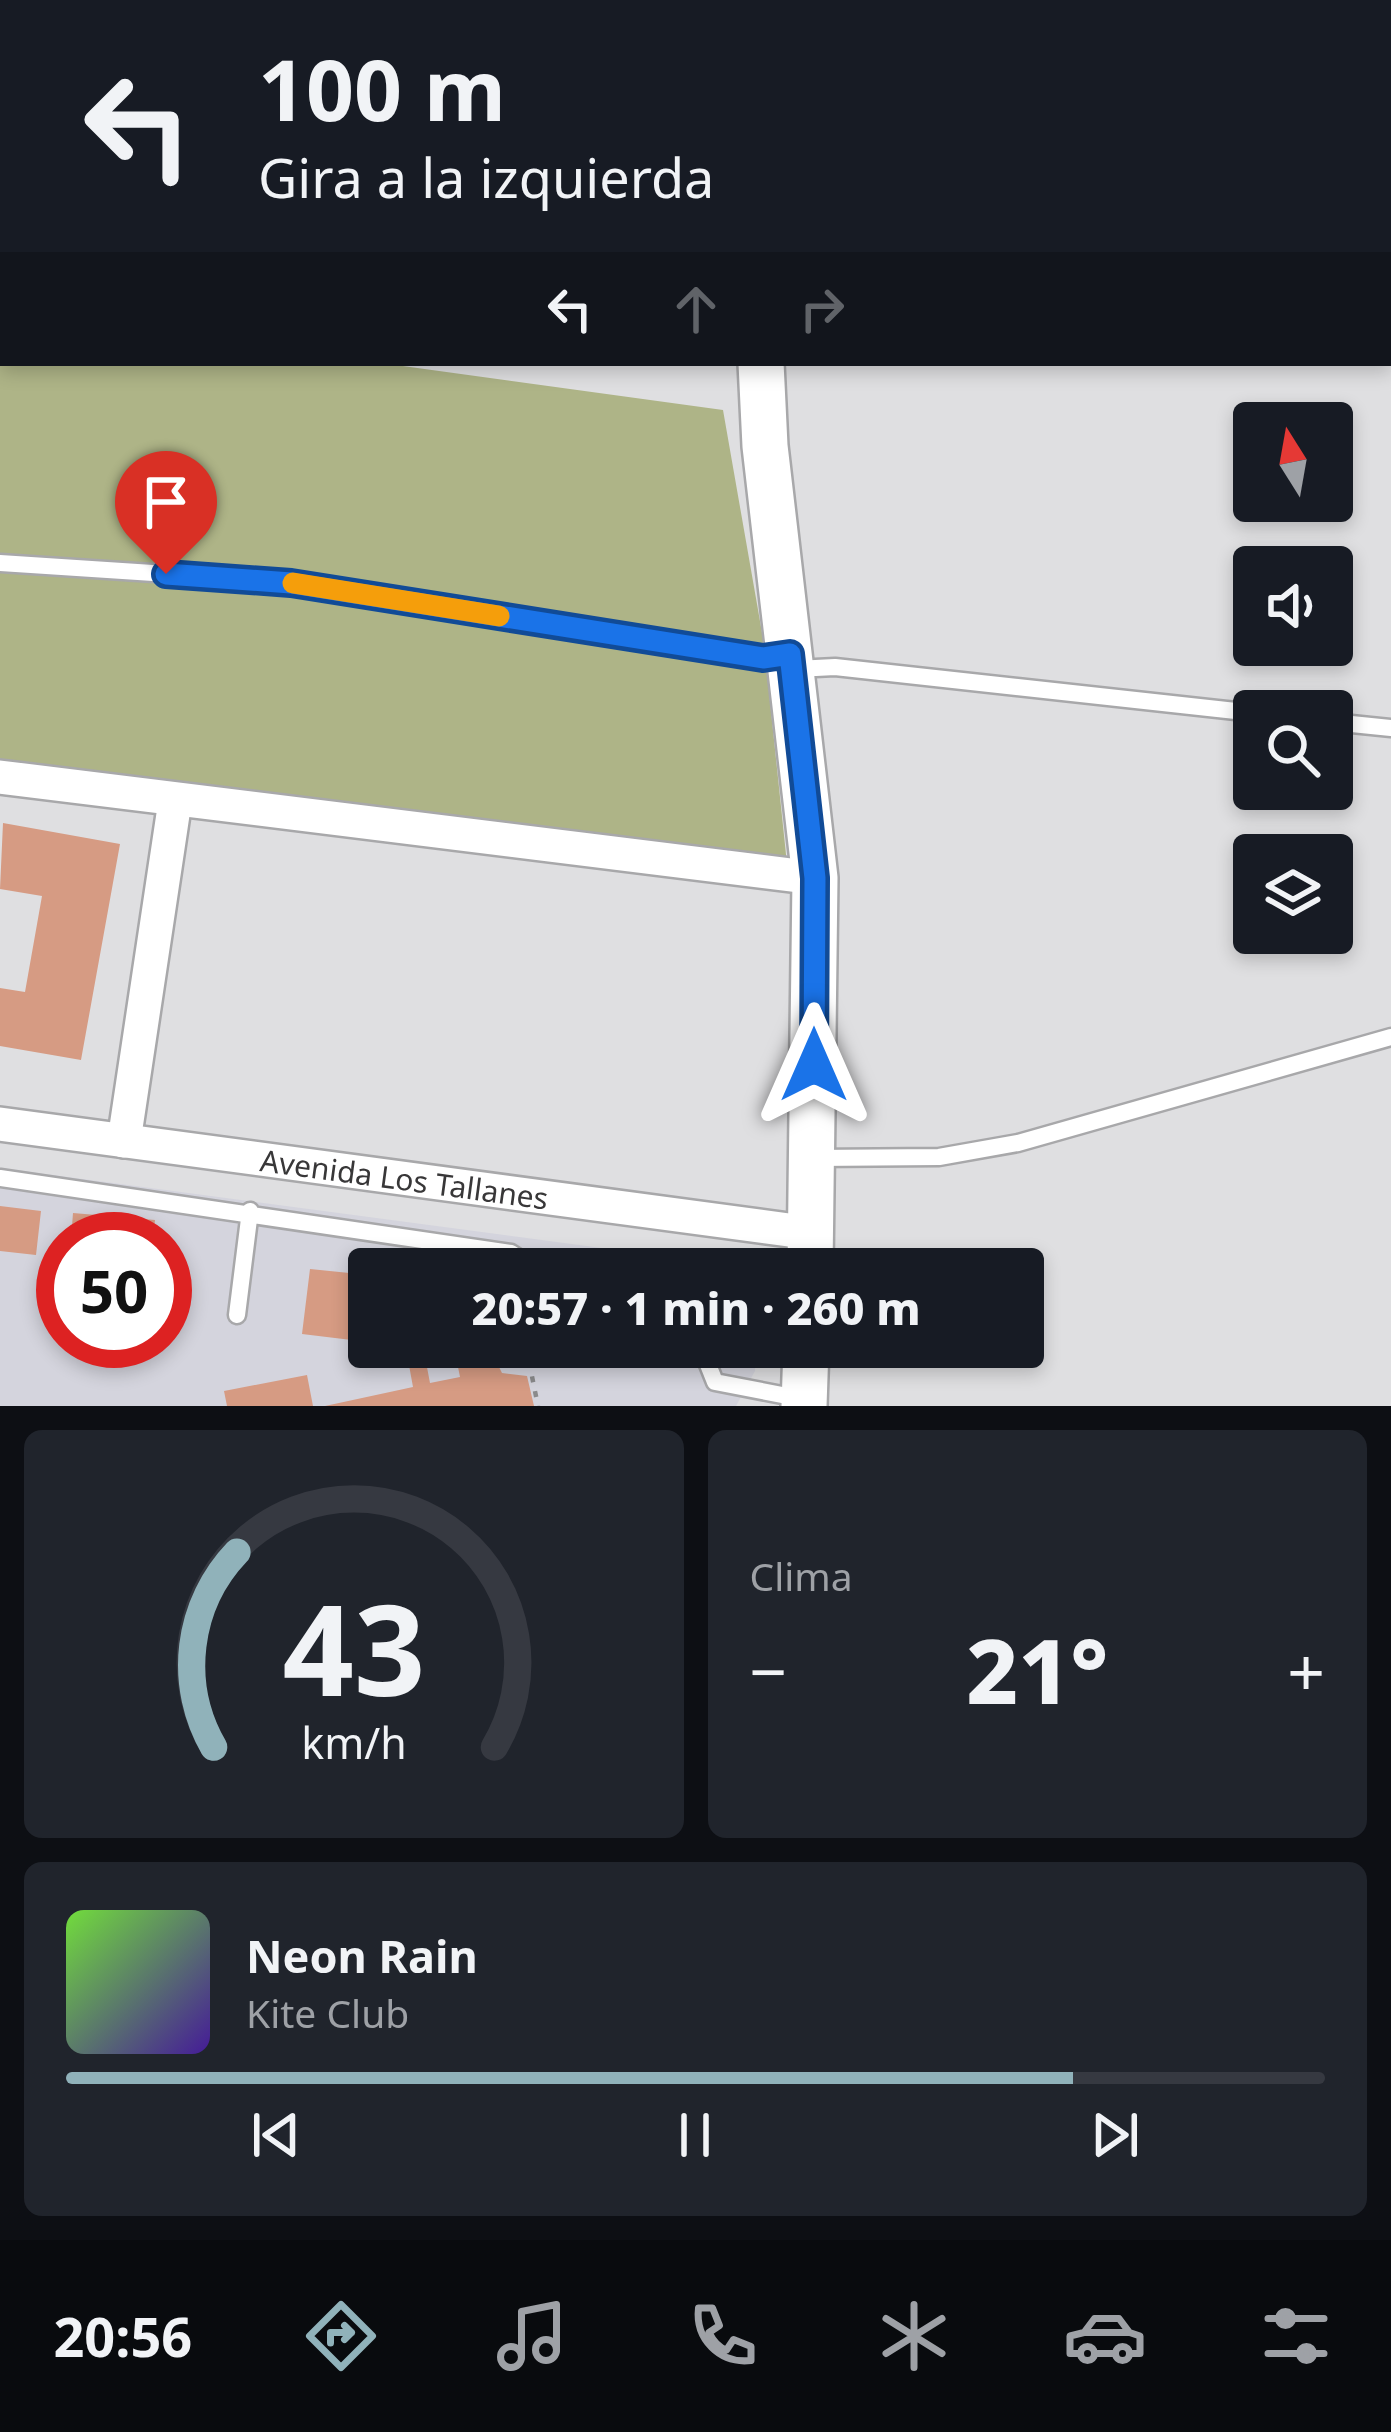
<!DOCTYPE html>
<html lang="es">
<head>
<meta charset="utf-8">
<style>
  body { margin:0; font-family:"Noto Sans",sans-serif; background:#20242c; color:#f1f3f6; height:100vh; display:flex; flex-direction:column; font-size:45px; white-space:nowrap }
  * { box-sizing:border-box; margin:0 }
  p { font-size:39px; color:#9ea1a6 }
  .icon { flex:none; width:66px; height:66px; fill:none; stroke:currentColor; stroke-width:2; stroke-linecap:round; stroke-linejoin:round }
  .map { position:relative; height:1406px; overflow:hidden }
  .sheet { display:flex; flex-direction:column; gap:24px; padding:24px; background:#0d0f14; flex:1 }
  .sheet>* { flex:none }
  .banner { position:absolute; left:0px; top:0px; width:1392px; height:366px; box-shadow:0 6px 18px #0003; background:#171b24; color:#f1f3f6; overflow:hidden }
  .needle { width:78px; rotate:349deg }
  .controls { position:absolute; left:1233px; top:402px; display:grid; gap:24px }
  .controls a { display:grid; place-items:center; width:120px; height:120px; border-radius:12px; background:#171b24; box-shadow:0 6px 18px #0003; font-size:60px }
  .speed { position:absolute; left:36px; top:1212px; display:flex; gap:24px; font-size:60px; font-weight:700; text-align:center }
  .speed>* { display:grid; place-content:center; width:156px; height:156px; border-radius:50%; background:#171b24; box-shadow:0 6px 18px #0003; line-height:1 }
  .speed .limit { border:18px solid #d22; background:#fff; color:#111 }
  .pin { position:absolute; display:grid; place-items:center; width:102px; height:102px; color:#fff; margin:-123px -51px; border-radius:50% 50% 50% 0; rotate:-45deg; box-shadow:0 0 12px #0007 }
  .pin .icon { rotate:45deg }
  .me { position:absolute; width:132px; margin:-66px; rotate:0deg; stroke-linejoin:round; filter:drop-shadow(0 0 9px #0008) }
  .turn { display:flex; align-items:center; gap:42px; height:252px; padding:0 60px; font-size:54px }
  .turn .icon { width:156px; height:156px; stroke-width:2.5 }
  .turn b { display:block; font-size:84px; line-height:102px }
  .lanes { display:flex; align-items:center; height:114px; padding:0 60px; background:#0003; justify-content:center; gap:60px; direction:ltr }
  .lanes .off { opacity:.35 }
  .big { font-size:90px; font-weight:800; line-height:1.1 }
  .sheet .tile { flex:1; display:flex; flex-direction:column; justify-content:center; gap:18px; min-width:0; padding:0 42px; border-radius:18px; background:#20242c }
  .sheet .dial { align-items:center; gap:0 }
  .dial svg { height:312px; overflow:visible; fill:none; stroke:#363941; stroke-width:7; stroke-linecap:round; text-anchor:middle }
  .dial text { fill:#f1f3f6; stroke:none }
  .song { display:flex; align-items:center; gap:36px }
  .cover { width:144px; height:144px; border-radius:18px; background:linear-gradient(135deg,hsl(100 70% 55%),hsl(260 70% 35%)) }
  .played { height:12px; border-radius:6px; background:linear-gradient(90deg,#90b2ba 80%,#363941 80%) }
  .keys { display:flex; justify-content:space-around; direction:ltr }
  .heat { display:flex; justify-content:space-between; align-items:center; font-size:66px; direction:ltr }
  .sheet .tiles { flex:1; display:grid; gap:24px; grid-template-columns:1fr 1fr }
  .tile:last-child { grid-column:span 2 }
  .trip { position:absolute; left:348px; top:1248px; width:696px; height:120px; border-radius:12px; background:#171b24; box-shadow:0 6px 18px #0003; font-weight:800; line-height:120px; text-align:center }
  .menu { display:flex; height:192px; justify-content:space-around; align-items:center; background:#090b0e; color:#9ea1a6 }
  .menu .icon { width:84px; height:84px }
  .menu .current { color:#90b2ba }
  .menu b { font-size:54px; color:#f1f3f6 }
  .map>svg:first-child { display:block }
  .built { fill:#d4d4dd; fill-rule:evenodd }
  .green { fill:#aeb487 }
  .building { fill:#d69b83 }
  .lines { fill:none; stroke-linecap:round; stroke-linejoin:round }
  .lane-casing { stroke:#a8a8aa; stroke-width:21 }
  .street-casing { stroke:#a8a8aa; stroke-width:38 }
  .secondary-casing { stroke:#a8a8aa; stroke-width:50 }
  .path { stroke:#8a8a8b; stroke-width:4.5; stroke-dasharray:6 9; stroke-linecap:butt }
  .lane { stroke:#fff; stroke-width:16 }
  .street { stroke:#fff; stroke-width:33 }
  .secondary { stroke:#fff; stroke-width:45 }
  .route-casing { stroke:#114b97; stroke-width:30 }
  .route { stroke:#1a73e8; stroke-width:21 }
  .slow { stroke:#f59e0b; stroke-width:21 }
  .labels { text-anchor:middle; dominant-baseline:central; stroke-width:9; stroke-linejoin:round; paint-order:stroke }
  .street-label { font-size:30px; fill:#383738; stroke:#ededee }
</style>
</head>
<body>
<div class="map">
<svg width="1391" height="1406" viewBox="0 0 1391 1406">
  <rect width="100%" height="100%" fill="#dfdfe1"/>
  <!-- built -->
  <path class="built" d="M0,1168l759,101h-390v78h387l-1,24 -19,35h-736zM63,1239h102v102h-102z"/>
  <!-- green -->
  <path class="green" d="M0,310l3,53h378l342,47 41,234 23,220 -787,-102z"/>
  <!-- building -->
  <path class="building" d="M3,823l117,21 -39,216 -81,-14v-58l25,4 17,-96 -42,-7z
    M0,1206l41,5 -5,44 -36,-4z
    M73,1213l82,7 -2,19h-82z
    M310,1269l59,6 -1,67 -66,-8z
    M393,1347h39l2,13 -8,2 4,21 30,-6 -3,-15 37,-5 8,16 25,3 7,30h-209l88,-19 -4,-22 -21,2 -5,-6v-8z
    M307,1375l6,31h-86l-3,-15z"/>
  <g class="lines">
    <!-- lane casing -->
    <g class="lane-casing">
      <path id="lane" d="M0,563l291,19 472,76 21,-3
        M796,669l39,-2 419,46
        M1332,722l59,6
        M814,1158l125,-1 79,-14 373,-106
        M0,1178l511,75 25,16
        M237,1315l13,-104
        M701,1347l14,35 88,17"/>
    </g>
    <!-- street casing -->
    <g class="street-casing">
      <g id="street">
        <path d="M0,777l815,101"/>
        <path id="s1" d="M0,1124l811,109"/>
        <path d="M124,1141l51,-340"/>
      </g>
    </g>
    <!-- secondary casing -->
    <g class="secondary-casing">
      <path id="secondary" d="M752,3v-3
        M761,363l4,83 50,432 -5,391
        M804,1406l2,-59"/>
    </g>
    <!-- path -->
    <path class="path" d="M1389,161l2,1
      M1389,185l2,1
      M363,1267l1,-14
      M526,1347l12,59"/>
    <!-- lane -->
    <use href="#lane" class="lane"/>
    <!-- street -->
    <use href="#street" class="street"/>
    <!-- secondary -->
    <use href="#secondary" class="secondary"/>
  </g>
  <g class="lines">
    <!-- route casing -->
    <g class="route-casing">
      <path id="route" d="M166,574l125,9 472,75 27,-4 25,224 -1,187"/>
    </g>
    <!-- route -->
    <use href="#route" class="route"/>
    <!-- slow -->
    <path class="slow" d="M293,583l206,33"/>
  </g>
  <g class="labels">
    <!-- street labels -->
    <g class="street-label">
      <text stroke="none"><textPath href="#s1" startOffset="408">Avenida Los Tallanes</textPath></text>
    </g>
  </g>
</svg>
<div class="controls">
<a><svg class="needle" viewBox="-14 -14 28 28"><path d="M0-13l5 13h-10z" fill="#e53935"/><path d="M0 13l5-13h-10z" fill="#9ea1a6"/></svg></a>
<a><svg class="icon" aria-label="sound" viewBox="0 0 24 24"><path d="M4 9h4l5-4v14l-5-4H4zM17 9q2 3 0 6"/></svg></a>
<a><svg class="icon" aria-label="search" viewBox="0 0 24 24"><circle cx="10" cy="10" r="6"/><path d="M15 15l6 6"/></svg></a>
<a><svg class="icon" aria-label="layers" viewBox="0 0 24 24"><path d="M12 4l9 5-9 5-9-5zM3 14l9 5 9-5"/></svg></a>
</div>
<div class="speed"><div class="limit">50</div></div>
<div class="pin" style="left:166px;top:574px;background:#d93025"><svg class="icon" aria-label="arrive" viewBox="0 0 24 24"><path d="M6 21V4h12l-3 4 3 4H6"/></svg></div>
<svg class="me" style="left:814px;top:1065px" viewBox="-20 -20 40 40"><path d="M0-17L14 15 0 8-14 15z" fill="#1a73e8" stroke="#fff" stroke-width="4"/></svg>
<div class="trip">20:57 · 1 min · 260 m</div>
<div class="banner">
<div class="turn"><svg class="icon" aria-label="left" viewBox="0 0 24 24"><path d="M17 20v-9H6M10 6l-5 5 5 5"/></svg><div><b>100 m</b>Gira a la izquierda</div></div>
<div class="lanes"><svg class="icon" aria-label="left" viewBox="0 0 24 24"><path d="M17 20v-9H6M10 6l-5 5 5 5"/></svg><svg class="icon off" aria-label="ahead" viewBox="0 0 24 24"><path d="M12 20V5M6 11l6-6 6 6"/></svg><svg class="icon off" aria-label="right" viewBox="0 0 24 24"><path d="M7 20v-9h11M14 6l5 5-5 5"/></svg></div>
</div>
</div>
<section class="sheet">
<div class="tiles">
<div class="tile dial"><svg viewBox="0 0 100 80">
<path d="M14 69A42 42 0 1 1 86 69"/>
<path d="M14 69A42 42 0 0 1 20 19" stroke="#90b2ba"/>
<text x="50" y="56" font-size="32" font-weight="700">43</text>
<text x="50" y="72" font-size="11">km/h</text>
</svg></div>
<div class="tile"><p>Clima</p>
<div class="heat"><a>−</a><b class="big">21°</b><a>+</a></div>
</div>
<div class="tile">
<div class="song"><i class="cover"></i><div><b>Neon Rain</b><p>Kite Club</p></div></div>
<div class="played"></div>
<div class="keys"><svg class="icon" aria-label="previous" viewBox="0 0 24 24"><path d="M18 5L8 12l10 7zM5 5v14"/></svg><svg class="icon" aria-label="pause" viewBox="0 0 24 24"><path d="M8 5v14M16 5v14"/></svg><svg class="icon" aria-label="next" viewBox="0 0 24 24"><path d="M6 5l10 7-10 7zM19 5v14"/></svg></div>
</div>
</div>
</section>
<nav class="menu">
<b>20:56</b>
<svg class="icon current" aria-label="directions" viewBox="0 0 24 24"><path d="M12 3l9 9-9 9-9-9zM9 14v-3h6M13 9l2 2-2 2"/></svg>
<svg class="icon" aria-label="music" viewBox="0 0 24 24"><path d="M9 18V5l10-2v13"/><circle cx="6" cy="18" r="3"/><circle cx="16" cy="16" r="3"/></svg>
<svg class="icon" aria-label="phone" viewBox="0 0 24 24"><path d="M5 4h4l2 5-3 2q2 4 5 5l2-3 5 2v4C11 20 4 13 5 4z"/></svg>
<svg class="icon" aria-label="climate" viewBox="0 0 24 24"><path d="M12 3v18M4 7l16 10M4 17L20 7"/></svg>
<svg class="icon" aria-label="car" viewBox="0 0 24 24"><path d="M5 17H2v-5l4-1 3-4h7l3 4 3 1v5h-3M9 17h6M6 11h13"/><circle cx="7" cy="17" r="2"/><circle cx="17" cy="17" r="2"/></svg>
<svg class="icon" aria-label="filters" viewBox="0 0 24 24"><path d="M4 7h16M4 17h16"/><circle cx="9" cy="7" r="2"/><circle cx="15" cy="17" r="2"/></svg>
</nav>
</body>
</html>
